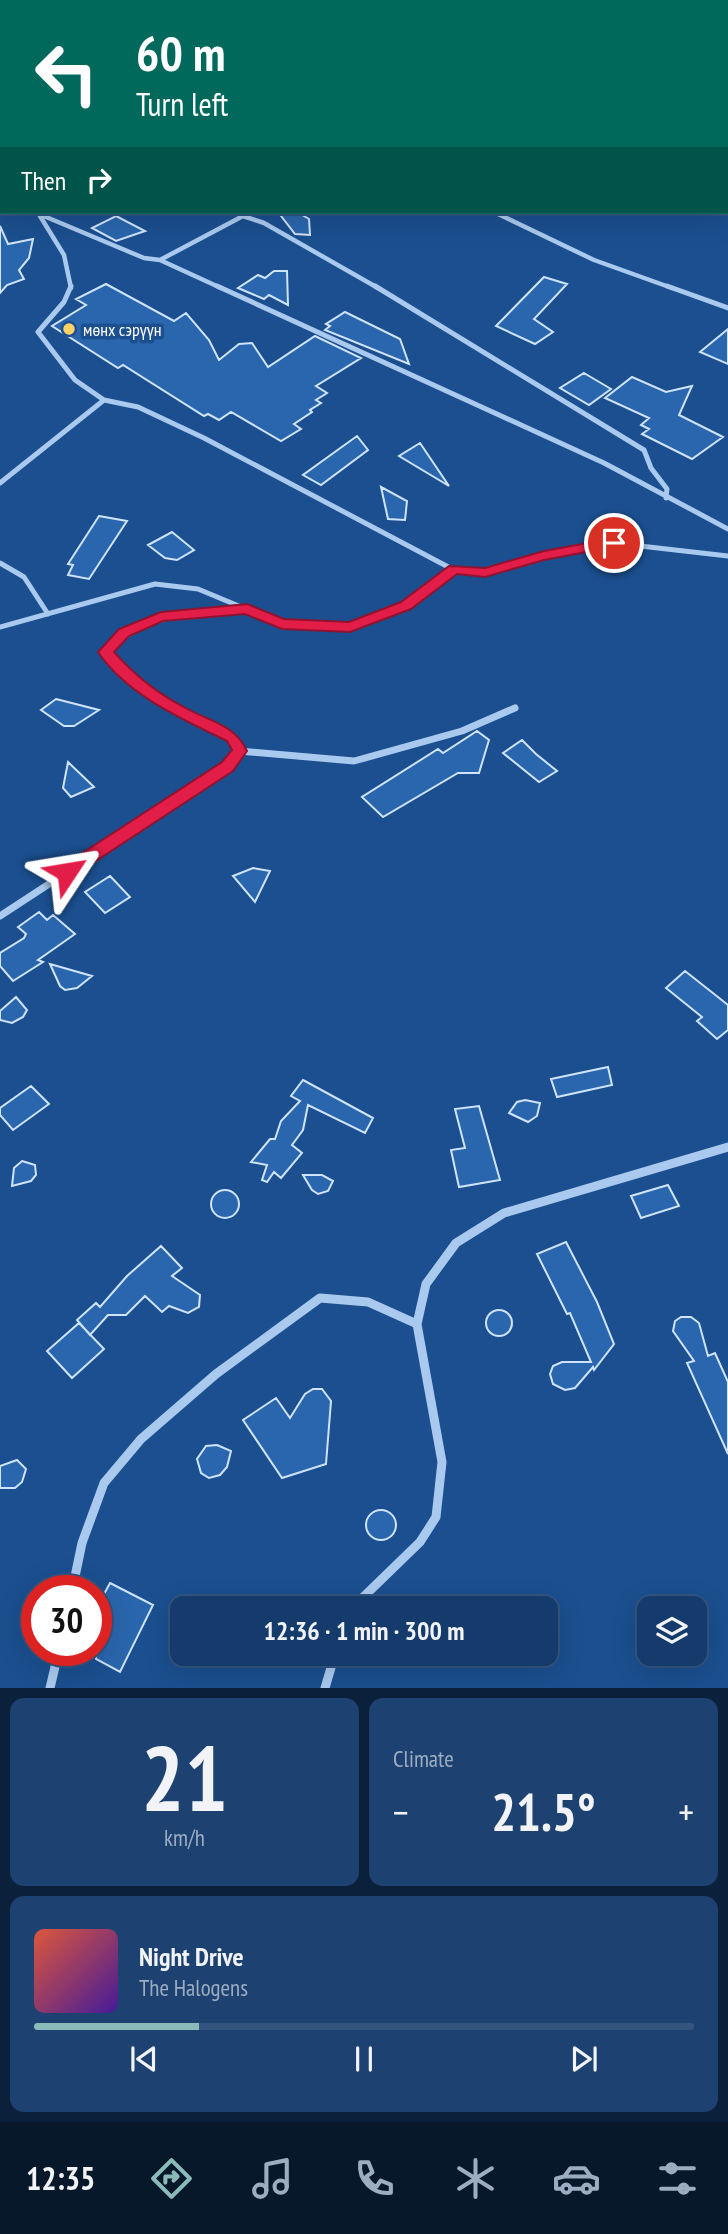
<!DOCTYPE html>
<html lang="en">
<head>
<meta charset="utf-8">
<style>
  body { margin:0; font-family:"PT Sans Narrow",sans-serif; background:#1d4271; color:#f1f3f6; height:100vh; display:flex; flex-direction:column; font-size:26px; white-space:nowrap }
  * { box-sizing:border-box; margin:0 }
  p { font-size:23px; color:#9dadc1 }
  .icon { flex:none; width:38px; height:38px; fill:none; stroke:currentColor; stroke-width:2; stroke-linecap:round; stroke-linejoin:round }
  .map { position:relative; height:1688px; overflow:hidden }
  .panel { display:flex; flex-direction:column; gap:10px; padding:10px; background:#0b203b; flex:1 }
  .panel>* { flex:none }
  .top-card { position:absolute; left:0px; top:0px; width:728px; height:214px; box-shadow:0 7px 28px #0002,0 0 0 2px #33557e; background:#00695c; color:#fff; overflow:hidden }
  .fabs { position:absolute; left:637px; top:1596px; display:grid; gap:14px }
  .fabs a { display:grid; place-items:center; width:70px; height:70px; border-radius:14px; background:#143b6b; box-shadow:0 7px 28px #0002,0 0 0 2px #33557e; font-size:35px }
  .speed { position:absolute; left:21px; top:1575px; display:flex; gap:14px; font-size:35px; font-weight:700; text-align:center }
  .speed>* { display:grid; place-content:center; width:91px; height:91px; border-radius:50%; background:#143b6b; box-shadow:0 7px 28px #0002,0 0 0 2px #33557e; line-height:1 }
  .speed .limit { border:10px solid #d22; background:#fff; color:#111 }
  .pin { position:absolute; display:grid; place-items:center; width:60px; height:60px; color:#fff; margin:-30px; border:4px solid #fff; border-radius:50%; box-shadow:0 2px 7px #0007 }
  .me { position:absolute; width:77px; margin:-38px; rotate:57deg; stroke-linejoin:round; filter:drop-shadow(0 0 5px #0008) }
  .turn { display:flex; align-items:center; gap:24px; height:147px; padding:0 21px; font-size:32px }
  .turn .icon { width:91px; height:91px; stroke-width:2.5 }
  .turn b { display:block; font-size:49px; line-height:60px }
  .then { display:flex; align-items:center; height:66px; padding:0 21px; background:#0003; gap:14px; font-size:26px }
  .big { font-size:52px; font-weight:700; line-height:1.1 }
  .panel .widget { flex:1; display:flex; flex-direction:column; justify-content:center; gap:10px; min-width:0; padding:0 24px; border-radius:14px; background:#1d4271 }
  .panel .dial { align-items:center; gap:0 }
  .dial b { font-size:91px; line-height:1 }
  .song { display:flex; align-items:center; gap:21px }
  .cover { width:84px; height:84px; border-radius:10px; background:linear-gradient(135deg,hsl(10 70% 55%),hsl(260 70% 35%)) }
  .played { height:7px; border-radius:4px; background:linear-gradient(90deg,#8bbbb9 25%,#33557e 25%) }
  .keys { display:flex; justify-content:space-around; direction:ltr }
  .heat { display:flex; justify-content:space-between; align-items:center; font-size:38px; direction:ltr }
  .panel .tiles { flex:1; display:grid; gap:10px; grid-template-columns:1fr 1fr }
  .widget:last-child { grid-column:span 2 }
  .trip { position:absolute; left:170px; top:1596px; width:388px; height:70px; border-radius:14px; background:#143b6b; box-shadow:0 7px 28px #0002,0 0 0 2px #33557e; font-weight:700; line-height:70px; text-align:center }
  .menu { display:flex; height:112px; justify-content:space-around; align-items:center; background:#08182b; color:#9dadc1 }
  .menu .icon { width:49px; height:49px }
  .menu .active { color:#8bbbb9 }
  .menu b { font-size:32px; color:#f1f3f6 }
  .map>svg:first-child { display:block }
  .building { fill:#2a66ad; stroke:#cfe3fa; stroke-width:2 }
  .lines { fill:none; stroke-linecap:round; stroke-linejoin:round }
  .street-far3 { stroke:#a9c9ee; stroke-width:4.5 }
  .street-far2 { stroke:#a9c9ee; stroke-width:5 }
  .street-far1 { stroke:#a9c9ee; stroke-width:7 }
  .street { stroke:#a9c9ee; stroke-width:9 }
  .route { fill:#e11d48; stroke:#92132f; stroke-width:2 }
  .poi-dot { fill:#ffd166; stroke:#1b4f8f; stroke-width:2.5 }
  .labels { text-anchor:middle; dominant-baseline:central; stroke-width:7; stroke-linejoin:round; paint-order:stroke }
  .far-poi-label { font-size:18px; fill:#fff; stroke:#1b4f8f; text-anchor:start }
</style>
</head>
<body>
<div class="map">
<svg width="728" height="1688" viewBox="0 0 728 1688">
  <rect width="100%" height="100%" fill="#1b4f8f"/>
  <!-- building -->
  <path class="building" d="M278,212h19l12,7 1,16 -15,-1z
    M116,216l29,15 -29,10 -24,-13z
    M0,226l8,18 25,-5 -4,19 -10,12 5,9 -17,6 -7,8z
    M287,271l1,34 -19,-10 -5,4 -26,-11 20,-13 7,3 9,-7z
    M544,277l23,7 -33,35 19,13 -18,12 -39,-18z
    M106,284l68,37 12,-8 23,27 10,20 20,-16 13,-1 16,24 47,-31 46,22 -45,28 11,7 -11,7 5,3 -11,7 2,2 -18,12 7,5 -20,12 -50,-29 -12,8 -11,-6 -4,2 -81,-51 -5,3 -66,-42 34,-21 -10,-6z
    M345,312l55,27 9,25 -84,-34 5,-4 -4,-2z
    M728,329v35l-28,-12z
    M584,373l27,16 -22,16 -29,-17z
    M632,377l34,15 26,-6 -13,29 44,22 -31,22 -50,-25 7,-5 -8,-4 8,-7 -44,-20z
    M357,436l11,14 -47,35 -18,-10z
    M420,443l29,43 -50,-30z
    M381,487l26,14 -2,19 -17,-1z
    M99,516l28,5 -38,58 -21,-4 5,-10 -5,-1z
    M172,532l22,18 -17,10 -12,-2 -17,-13z
    M56,699l43,11 -25,16h-10l-23,-16z
    M477,731l12,9 -10,33h-21l-75,44 -21,-20 76,-48 5,4z
    M522,740l14,14 21,17 -18,11 -36,-29z
    M68,762l26,25 -23,10 -8,-9z
    M253,868l17,3 -15,31 -22,-26z
    M110,876l20,21 -25,16 -20,-21z
    M39,912l8,8 6,-5 22,19 -37,26 5,2 -30,19 -13,-15v-13l24,-15 2,-4 -8,-7z
    M50,964l42,12 -15,12 -12,2 -5,-4z
    M685,971l43,34v25l-11,9 -20,-18 5,-4 -36,-29z
    M16,997l11,13 -4,7 -11,6 -12,-3v-9z
    M608,1067l4,18 -55,12 -6,-18z
    M303,1080l70,38 -8,15 -57,-28 -5,25 -11,15 10,8 -21,25 -7,-6 -7,10 -5,-2 5,-15 -16,-3 19,-23h5l6,-18 19,-20 -9,-5z
    M31,1086l18,18 -36,26 -13,-15v-7z
    M525,1100l15,3 -3,13 -9,6 -19,-9 8,-11z
    M479,1106l21,74 -41,7 -8,-37 14,-2 -10,-39z
    M22,1161l13,4 1,10 -5,6 -19,5 2,-18z
    M303,1175h19l11,6 -5,10 -10,3 -6,-4z
    M668,1185l11,21 -38,12 -10,-22z
    M211 1204a14 14 0 1 1 28 0a14 14 0 1 1-28 0Z
    M566,1242l31,60 17,42 -20,26 -1,-3 -18,21 -10,2 -12,-6 -3,-10 3,-8 9,-4h29l-21,-49 -3,1 -30,-60z
    M161,1246l21,22 -10,8 28,19 -1,12 -11,6 -19,-7 -7,6 -17,-16 -19,19h-18l-18,20 -13,-15 19,-17 4,4 27,-31z
    M486 1323a13 13 0 1 1 26 0a13 13 0 1 1-26 0Z
    M681,1317h10l8,6 9,33 7,-3 13,29v72l-41,-91 7,-2 -21,-30 2,-10z
    M79,1323l25,26 -32,29 -25,-27z
    M313,1389h9l9,12 -5,63 -44,14 -39,-58 33,-22 14,20 15,-24z
    M217,1445l14,6 -4,16 -7,8 -11,3 -8,-5 -4,-14 9,-13z
    M17,1460l9,9 -4,13 -7,6h-15v-22z
    M366 1525a15 15 0 1 1 30 0a15 15 0 1 1-30 0Z
    M110,1583l43,22 -33,67 -24,-13v-50z"/>
  <g class="lines">
    <!-- street-far3 -->
    <path class="street-far3" d="M140,0l2,2
      M659,0l2,2
      M494,212l100,48 78,28
      M39,214l105,44 16,2 61,28
      M40,216l24,39 7,33
      M160,260l83,-44 21,7 114,65"/>
    <!-- street-far2 -->
    <path class="street-far2" d="M217,286l387,177 124,66
      M375,286l269,164 7,18 16,21 -1,9
      M667,286l61,22
      M104,400l34,7 66,31 250,132
      M0,483l104,-83 -29,-20 -37,-48 26,-30 7,-16
      M0,563l24,14 24,37
      M0,627l155,-43 43,5 84,35 68,3 56,-21 48,-36 31,2 59,-17 70,-12 114,13
      M106,651c40,-35 84,-40 136,-42"/>
    <!-- street-far1 -->
    <path class="street-far1" d="M239,751l115,10 108,-30 53,-23
      M0,916l228,-149 11,-16c-16,-25 -44,-28 -67,-43 -25,-16 -47,-36 -67,-56l3,-3"/>
    <!-- street -->
    <path class="street" d="M72,1591l10,-48 22,-60 37,-44 75,-65 104,-76 48,4 49,22
      M352,1608l68,-66 16,-25 6,-55 -25,-138 9,-40 30,-41 48,-30 224,-66
      M50,1688l9,-38
      M325,1688l10,-34"/>
  </g>
  <!-- route -->
  <path class="route" d="M614,538l6,5 -2,3 -74,14 -59,17 -28,-3 -46,35 -61,23 -68,-3 -37,-15 -82,7 -34,15 -15,16c18,20 43,41 68,54 25,15 52,17 65,45l-14,20 -160,105h-12v-9l161,-105 10,-12 -5,-9c-45,-22 -100,-46 -129,-89l21,-23 42,-17 86,-8 37,15 65,3 52,-20 48,-36 36,2 59,-17z"/>
  <!-- markers -->
  <circle class="poi-dot" cx="69" cy="329" r="7"/>
  <g class="labels">
    <!-- far-poi labels -->
    <g class="far-poi-label">
      <text x="83" y="329">мөнх сэрүүн</text>
    </g>
  </g>
</svg>
<div class="fabs">
<a><svg class="icon" aria-label="layers" viewBox="0 0 24 24"><path d="M12 4l9 5-9 5-9-5zM3 14l9 5 9-5"/></svg></a>
</div>
<div class="speed"><div class="limit">30</div></div>
<div class="pin" style="left:614px;top:543px;background:#d93025"><svg class="icon" aria-label="arrive" viewBox="0 0 24 24"><path d="M6 21V4h12l-3 4 3 4H6"/></svg></div>
<svg class="me" style="left:67px;top:872px" viewBox="-20 -20 40 40"><path d="M0-17L14 15 0 8-14 15z" fill="#e11d48" stroke="#fff" stroke-width="4"/></svg>
<div class="trip">12:36 · 1 min · 300 m</div>
<div class="top-card">
<div class="turn"><svg class="icon" aria-label="left" viewBox="0 0 24 24"><path d="M17 20v-9H6M10 6l-5 5 5 5"/></svg><div><b>60 m</b>Turn left</div></div>
<div class="then">Then<svg class="icon" aria-label="right" viewBox="0 0 24 24"><path d="M7 20v-9h11M14 6l5 5-5 5"/></svg></div>
</div>
</div>
<section class="panel">
<div class="tiles">
<div class="widget dial"><b>21</b><p>km/h</p></div>
<div class="widget"><p>Climate</p>
<div class="heat"><a>−</a><b class="big">21.5°</b><a>+</a></div>
</div>
<div class="widget">
<div class="song"><i class="cover"></i><div><b>Night Drive</b><p>The Halogens</p></div></div>
<div class="played"></div>
<div class="keys"><svg class="icon" aria-label="previous" viewBox="0 0 24 24"><path d="M18 5L8 12l10 7zM5 5v14"/></svg><svg class="icon" aria-label="pause" viewBox="0 0 24 24"><path d="M8 5v14M16 5v14"/></svg><svg class="icon" aria-label="next" viewBox="0 0 24 24"><path d="M6 5l10 7-10 7zM19 5v14"/></svg></div>
</div>
</div>
</section>
<nav class="menu">
<b>12:35</b>
<svg class="icon active" aria-label="directions" viewBox="0 0 24 24"><path d="M12 3l9 9-9 9-9-9zM9 14v-3h6M13 9l2 2-2 2"/></svg>
<svg class="icon" aria-label="music" viewBox="0 0 24 24"><path d="M9 18V5l10-2v13"/><circle cx="6" cy="18" r="3"/><circle cx="16" cy="16" r="3"/></svg>
<svg class="icon" aria-label="phone" viewBox="0 0 24 24"><path d="M5 4h4l2 5-3 2q2 4 5 5l2-3 5 2v4C11 20 4 13 5 4z"/></svg>
<svg class="icon" aria-label="climate" viewBox="0 0 24 24"><path d="M12 3v18M4 7l16 10M4 17L20 7"/></svg>
<svg class="icon" aria-label="car" viewBox="0 0 24 24"><path d="M5 17H2v-5l4-1 3-4h7l3 4 3 1v5h-3M9 17h6M6 11h13"/><circle cx="7" cy="17" r="2"/><circle cx="17" cy="17" r="2"/></svg>
<svg class="icon" aria-label="filters" viewBox="0 0 24 24"><path d="M4 7h16M4 17h16"/><circle cx="9" cy="7" r="2"/><circle cx="15" cy="17" r="2"/></svg>
</nav>
</body>
</html>
